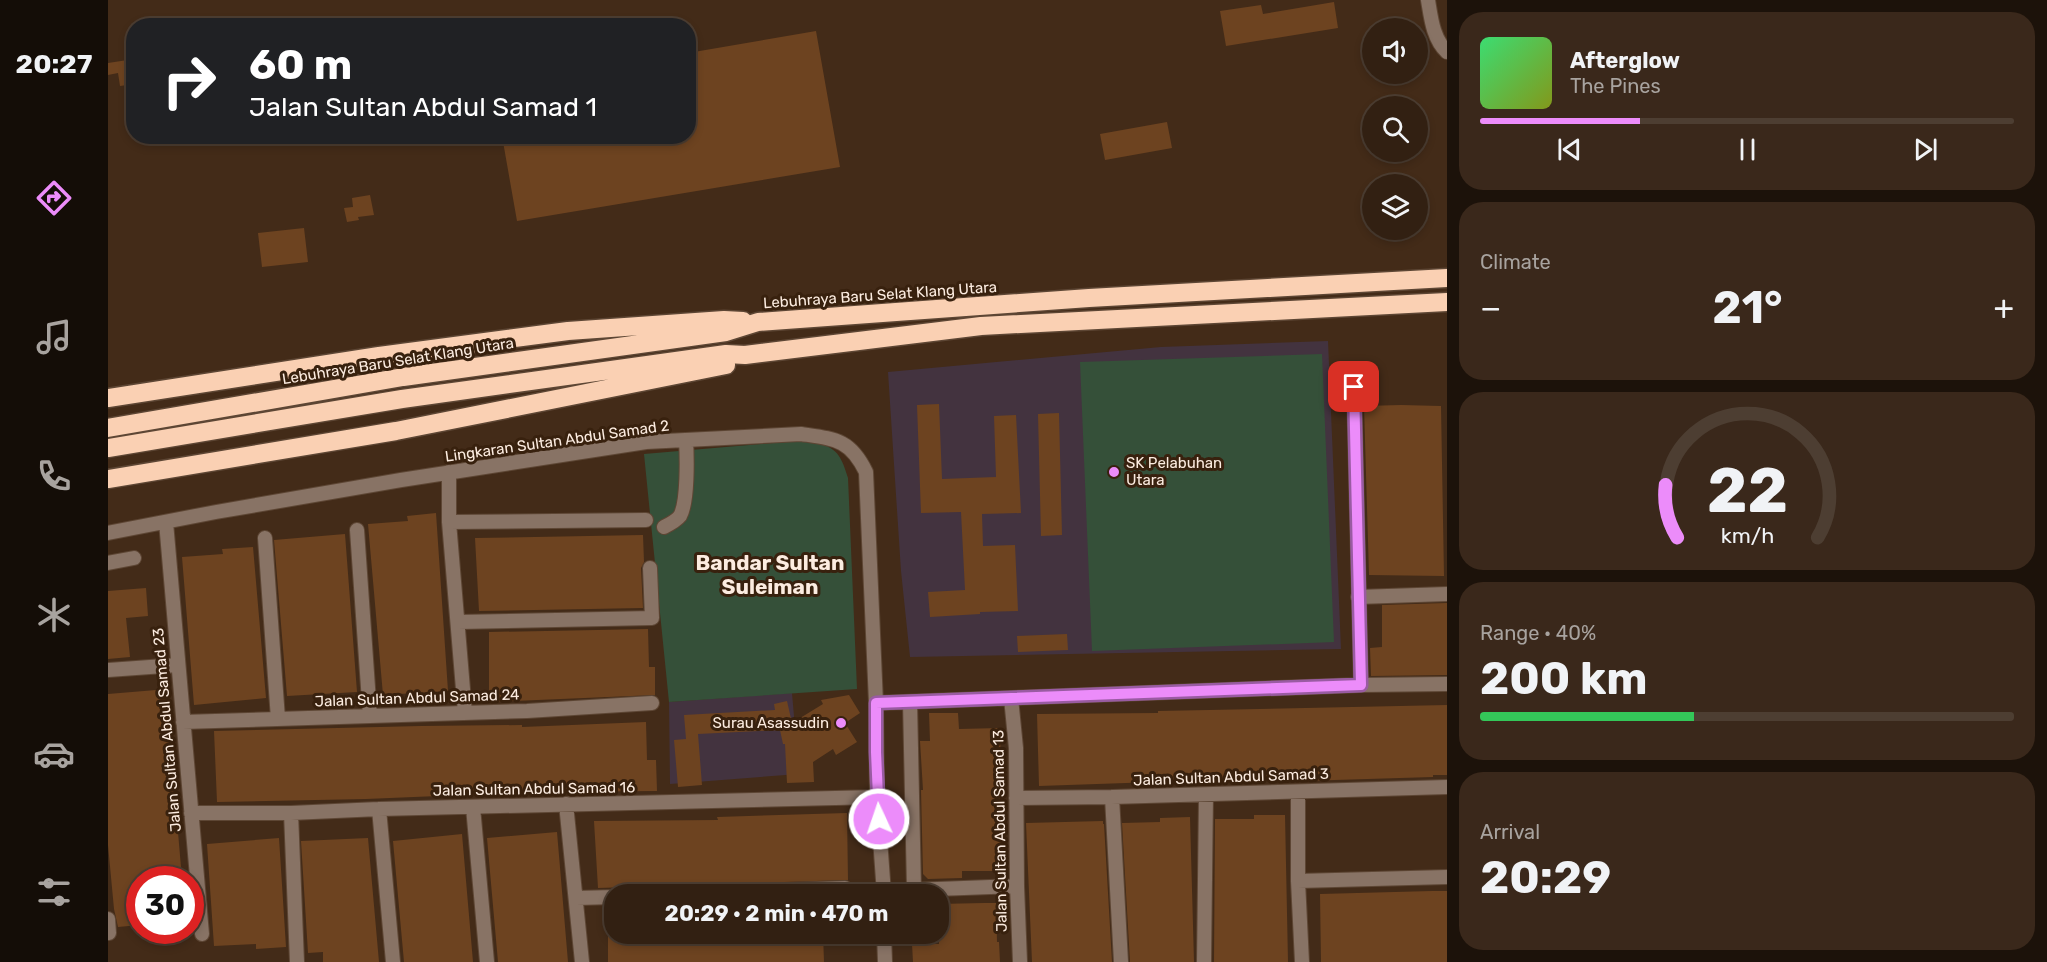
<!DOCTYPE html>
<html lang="en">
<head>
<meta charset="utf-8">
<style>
  body { margin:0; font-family:Rubik,sans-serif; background:#3a281b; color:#f1f3f6; height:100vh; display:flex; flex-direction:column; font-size:22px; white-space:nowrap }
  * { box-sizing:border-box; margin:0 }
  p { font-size:20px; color:#a8a39f }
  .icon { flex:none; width:33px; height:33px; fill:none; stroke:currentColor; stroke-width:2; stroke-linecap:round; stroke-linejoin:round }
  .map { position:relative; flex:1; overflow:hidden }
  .panel { display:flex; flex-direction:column; gap:12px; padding:12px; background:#1c120a; width:600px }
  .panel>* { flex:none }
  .top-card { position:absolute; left:18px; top:18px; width:570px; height:126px; border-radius:24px; box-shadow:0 3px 9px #0003,0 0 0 2px #4d3e32; background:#202124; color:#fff; overflow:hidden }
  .buttons { position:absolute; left:1254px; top:18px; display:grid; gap:12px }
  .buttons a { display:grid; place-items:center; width:66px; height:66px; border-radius:50%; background:#322012; box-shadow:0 3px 9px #0003,0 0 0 2px #4d3e32; font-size:30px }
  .speed { position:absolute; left:18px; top:866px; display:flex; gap:12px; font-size:30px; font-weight:700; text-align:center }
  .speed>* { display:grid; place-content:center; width:78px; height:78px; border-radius:50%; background:#322012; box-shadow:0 3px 9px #0003,0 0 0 2px #4d3e32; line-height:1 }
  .speed .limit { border:9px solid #d22; background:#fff; color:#111 }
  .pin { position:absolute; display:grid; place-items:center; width:51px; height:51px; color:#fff; margin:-26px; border-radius:12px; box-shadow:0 3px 9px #0006 }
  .me { position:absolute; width:66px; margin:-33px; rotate:357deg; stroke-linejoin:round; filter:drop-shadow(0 0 4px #0008) }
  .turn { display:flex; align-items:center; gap:21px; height:126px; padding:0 24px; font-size:27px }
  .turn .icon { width:78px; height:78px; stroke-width:2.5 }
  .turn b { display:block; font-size:42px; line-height:51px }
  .big { font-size:45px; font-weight:700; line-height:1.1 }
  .panel .widget { flex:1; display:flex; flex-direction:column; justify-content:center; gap:9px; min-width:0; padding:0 21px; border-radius:24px; background:#3a281b }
  .panel .dial { align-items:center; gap:0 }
  .dial svg { height:156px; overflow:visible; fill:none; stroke:#4d3e32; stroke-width:7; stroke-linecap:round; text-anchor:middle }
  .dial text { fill:#f1f3f6; stroke:none }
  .song { display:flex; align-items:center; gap:18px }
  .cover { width:72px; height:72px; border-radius:9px; background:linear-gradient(135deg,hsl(140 70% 55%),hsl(70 70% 35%)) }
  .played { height:6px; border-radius:3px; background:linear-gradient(90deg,#ec8cfa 30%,#4d3e32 30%) }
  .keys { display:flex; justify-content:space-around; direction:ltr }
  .heat { display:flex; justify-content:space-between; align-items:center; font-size:33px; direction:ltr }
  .charge { height:9px; border-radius:4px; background:linear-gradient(90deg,#34c759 40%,#4d3e32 0) }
  .trip { position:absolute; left:496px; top:884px; width:345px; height:60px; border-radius:24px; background:#322012; box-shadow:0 3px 9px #0003,0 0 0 2px #4d3e32; font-weight:700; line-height:60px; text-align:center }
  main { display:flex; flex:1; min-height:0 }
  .tab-bar { display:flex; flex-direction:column; width:108px; justify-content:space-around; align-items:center; background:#140d07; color:#a8a39f }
  .tab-bar .icon { width:42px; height:42px }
  .tab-bar .active { color:#ec8cfa }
  .tab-bar b { font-size:27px; color:#f1f3f6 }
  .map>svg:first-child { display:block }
  .education { fill:#43333f }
  .green { fill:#355039 }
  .building { fill:#6d4320 }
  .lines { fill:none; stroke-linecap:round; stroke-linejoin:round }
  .minor-casing { stroke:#5d4634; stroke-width:16 }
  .highway-casing { stroke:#5d4634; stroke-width:21 }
  .minor { stroke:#887365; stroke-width:14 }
  .highway { stroke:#fad0b3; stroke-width:18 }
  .route-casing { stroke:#995ba2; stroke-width:15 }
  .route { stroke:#ec8cfa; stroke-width:10 }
  .poi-dot { fill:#ec8cfa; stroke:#38210e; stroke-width:2 }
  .labels { text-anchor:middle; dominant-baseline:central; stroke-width:6; stroke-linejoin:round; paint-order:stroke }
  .street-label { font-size:15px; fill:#fcece0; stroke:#38210e }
  .poi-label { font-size:15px; fill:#fcece0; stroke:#38210e; text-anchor:start }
  .district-label { font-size:21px; font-weight:bold; fill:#fcece0; stroke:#38210e }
</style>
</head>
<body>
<main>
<nav class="tab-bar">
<b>20:27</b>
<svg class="icon active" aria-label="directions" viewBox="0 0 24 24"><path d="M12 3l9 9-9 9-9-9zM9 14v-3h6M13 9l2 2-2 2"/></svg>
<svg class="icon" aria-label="music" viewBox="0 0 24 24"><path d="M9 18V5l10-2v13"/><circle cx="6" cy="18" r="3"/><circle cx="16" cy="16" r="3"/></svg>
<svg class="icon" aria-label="phone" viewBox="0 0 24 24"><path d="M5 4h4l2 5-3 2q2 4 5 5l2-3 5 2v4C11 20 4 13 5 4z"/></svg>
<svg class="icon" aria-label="climate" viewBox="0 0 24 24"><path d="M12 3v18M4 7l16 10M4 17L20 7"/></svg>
<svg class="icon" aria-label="car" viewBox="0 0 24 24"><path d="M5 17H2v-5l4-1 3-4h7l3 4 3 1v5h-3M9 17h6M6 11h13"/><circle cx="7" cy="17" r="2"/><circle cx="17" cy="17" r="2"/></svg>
<svg class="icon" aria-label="filters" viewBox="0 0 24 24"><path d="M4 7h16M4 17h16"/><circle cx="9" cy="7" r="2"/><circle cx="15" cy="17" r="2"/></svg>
</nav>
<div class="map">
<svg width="1339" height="962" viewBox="0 0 1339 962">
  <rect width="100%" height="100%" fill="#432b18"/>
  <!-- education -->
  <path class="education" d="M1220,341l13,308 -431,8 -9,-86 -13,-199 273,-25z
    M684,693l7,81 -129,10 -1,-82z"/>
  <!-- green -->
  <path class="green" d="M1214,354l12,288 -242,9 -12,-289z
    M700,440c27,7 32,11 40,38l9,211 -188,13 -25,-248z"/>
  <!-- building -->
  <path class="building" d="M1226,2l4,26 -112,18 -6,-35 41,-6 2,9z
    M708,31l24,136 -323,54 -15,-85h186v-83z
    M26,59v25l-14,2 -2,-13 -10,2v-12z
    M1059,122l5,26 -67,12 -5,-26z
    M262,195l4,20 -16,2 1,3 -12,2 -3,-14 9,-1 -1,-9z
    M196,228l4,34 -46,5 -4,-34z
    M831,404l3,75 54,-2 -2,-61 22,-1 5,98 -39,1 1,32 32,-1 3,66 -38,1v2l-50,3 -2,-25 37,-2 -4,-78 -40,1 -4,-108z
    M1293,405l40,1 3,170 -75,-1 -5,-169z
    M951,413l3,122 -21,1 -3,-122z
    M328,513l12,178 -65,4 -15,-171 40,-3 -1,-5z
    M237,534l12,158 -70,4 -13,-156z
    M535,535l1,27 -3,6 2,40 -164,3 -4,-73z
    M145,547l13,151 -72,7 -12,-148 41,-3 -1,-5z
    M38,588l2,28 -22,2 4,39 -22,2v-68z
    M1339,603v72l-76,1 -1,-28 12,-1v-42z
    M540,629l1,38h6v28l-166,7v-70z
    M959,634l1,16 -50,2 -1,-16z
    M60,689l6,96 8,94h-42v46l-22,2 -4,-18 -6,-64v-151z
    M741,695l11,18 -15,10 12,19 -21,13 -3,-6 -20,13 1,20 -27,1 -2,-39h-2l-3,-14 -82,4 4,51 -24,2 -4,-47 12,-1 -2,-24 91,-5 -1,-6 13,-3 5,22 31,-19 -2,-4z
    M1339,705v70h-14v2l-131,4v-4l-263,9 -2,-72 121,-1v-2z
    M821,713h29l1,16 41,-1 3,143h-41v7l-34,1 -5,-5 -2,-84h2l-3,-49h10z
    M538,722l1,38h9l1,31 -121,1 -170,7 -149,3 -3,-71 207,-5 101,-1v2z
    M739,813l1,67 -250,8 -4,-67 124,-1 -1,-3z
    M1146,815h31l3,147h-74l1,-143h39z
    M1082,817l4,145h-64l-8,-139 38,-1v-4z
    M995,821v3h1l8,138h-80l-6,-139z
    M449,832l11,130h-70l-11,-124z
    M354,834l11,128h-69l-11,-121z
    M171,838l7,109 -30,2v-5l-42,2 -7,-102z
    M260,838l11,124h-56v-10l-15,1 -7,-112z
    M1324,891h15v71h-126l-1,-68z
    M876,903h12l1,39h2l1,20h-87l-1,-18h27v-40z
    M500,933h215l1,29h-216z"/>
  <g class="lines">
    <!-- minor casing -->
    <g class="minor-casing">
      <path id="minor" d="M1320,0c3,18 5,39 19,52
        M1246,387l7,298
        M341,472v50l16,191
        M58,522l36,412
        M341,522l197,-2
        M556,527c6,-3 12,-6 16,-11 8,-14 7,-59 6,-76
        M249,530l13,186
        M0,533l108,-21 185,-32 245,-38 155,-8c34,5 49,5 65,38l10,231 1,94 7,97
        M157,538l13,181
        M0,563l26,-5
        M1250,597l89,-3
        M350,622l194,-4 -2,-50
        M0,670l70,-5
        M903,698l5,50 1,138 3,76
        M802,702l4,187
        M768,703l485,-18 86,-1
        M75,722l344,-11 125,-8
        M1190,792v89l4,81
        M1004,797l9,165
        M908,798l96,-1 335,-10
        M458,804l16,158
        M365,807l14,155
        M271,809l14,153
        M83,813h100l88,-4 498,-12
        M183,813l6,149
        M1190,881l149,-4
        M776,891l133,-5
        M576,894l161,-6
        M468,898l39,-1
        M0,919l1,14
        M776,933l1,29
        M1096,962l2,-167"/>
    </g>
    <!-- highway casing -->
    <g class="highway-casing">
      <path id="highway" d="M0,398l271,-42 189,-25 156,-11 19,1
        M0,428l295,-51 323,-45 32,-10 331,-24 358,-20
        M0,448l294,-49 324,-45 19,1 236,-29 466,-24
        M0,479l288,-48 330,-66"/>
    </g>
    <!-- minor -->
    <use href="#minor" class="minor"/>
    <!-- highway -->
    <use href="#highway" class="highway"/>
  </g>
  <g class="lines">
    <!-- route casing -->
    <g class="route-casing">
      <path id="route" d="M771,819l-3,-67v-49l485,-18 -7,-298"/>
    </g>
    <!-- route -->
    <use href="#route" class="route"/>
  </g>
  <!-- markers -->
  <g class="poi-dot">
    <circle cx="1006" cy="472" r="6"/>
    <circle cx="733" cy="723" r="6"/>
  </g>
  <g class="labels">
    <!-- street labels -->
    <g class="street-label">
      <text transform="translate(772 295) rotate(-4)">Lebuhraya Baru Selat Klang Utara</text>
      <text transform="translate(290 361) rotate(-9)">Lebuhraya Baru Selat Klang Utara</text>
      <text transform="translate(449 441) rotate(-8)">Lingkaran Sultan Abdul Samad 2</text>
      <text transform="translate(309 698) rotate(-2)">Jalan Sultan Abdul Samad 24</text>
      <text transform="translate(59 730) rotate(-95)">Jalan Sultan Abdul Samad 23</text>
      <text transform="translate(1123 777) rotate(-2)">Jalan Sultan Abdul Samad 3</text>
      <text transform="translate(426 789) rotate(-1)">Jalan Sultan Abdul Samad 16</text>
      <text transform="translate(892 831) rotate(-91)">Jalan Sultan Abdul Samad 13</text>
    </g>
    <!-- poi labels -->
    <g class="poi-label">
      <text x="1018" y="463">SK Pelabuhan<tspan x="1018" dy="17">Utara</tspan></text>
      <text x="721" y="723" text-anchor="end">Surau Asassudin</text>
    </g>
    <!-- district labels -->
    <g class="district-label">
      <text x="662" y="562">Bandar Sultan<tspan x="662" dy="24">Suleiman</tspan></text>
    </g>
  </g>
</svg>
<div class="buttons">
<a><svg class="icon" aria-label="sound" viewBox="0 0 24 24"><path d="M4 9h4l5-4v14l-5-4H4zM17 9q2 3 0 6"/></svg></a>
<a><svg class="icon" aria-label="search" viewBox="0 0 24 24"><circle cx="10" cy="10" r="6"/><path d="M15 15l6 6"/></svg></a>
<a><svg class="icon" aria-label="layers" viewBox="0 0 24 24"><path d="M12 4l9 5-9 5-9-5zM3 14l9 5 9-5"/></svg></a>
</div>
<div class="speed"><div class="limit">30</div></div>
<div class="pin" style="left:1246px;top:387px;background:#d93025"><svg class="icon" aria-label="arrive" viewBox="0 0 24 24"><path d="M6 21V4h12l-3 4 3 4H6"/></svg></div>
<svg class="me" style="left:771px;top:819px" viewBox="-20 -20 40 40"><circle r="17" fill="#ec8cfa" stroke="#fff" stroke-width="3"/><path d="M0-11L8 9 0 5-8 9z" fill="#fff"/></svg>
<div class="trip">20:29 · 2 min · 470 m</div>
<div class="top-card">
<div class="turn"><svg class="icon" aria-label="right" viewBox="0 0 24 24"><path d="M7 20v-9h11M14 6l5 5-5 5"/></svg><div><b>60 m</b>Jalan Sultan Abdul Samad 1</div></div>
</div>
</div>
<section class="panel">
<div class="widget">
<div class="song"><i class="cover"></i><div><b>Afterglow</b><p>The Pines</p></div></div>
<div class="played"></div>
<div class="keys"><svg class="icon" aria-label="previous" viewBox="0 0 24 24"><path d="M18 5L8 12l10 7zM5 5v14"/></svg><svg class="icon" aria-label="pause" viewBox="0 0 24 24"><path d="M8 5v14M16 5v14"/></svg><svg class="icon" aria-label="next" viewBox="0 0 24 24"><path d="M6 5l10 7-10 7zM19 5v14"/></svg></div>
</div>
<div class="widget"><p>Climate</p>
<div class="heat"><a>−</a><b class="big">21°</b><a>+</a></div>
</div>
<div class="widget dial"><svg viewBox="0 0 100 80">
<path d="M14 69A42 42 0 1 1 86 69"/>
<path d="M14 69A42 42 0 0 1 8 42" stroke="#ec8cfa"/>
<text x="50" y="56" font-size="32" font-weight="700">22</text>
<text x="50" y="72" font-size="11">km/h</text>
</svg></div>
<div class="widget"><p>Range · 40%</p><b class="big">200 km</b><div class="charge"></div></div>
<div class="widget"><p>Arrival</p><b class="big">20:29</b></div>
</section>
</main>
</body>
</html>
